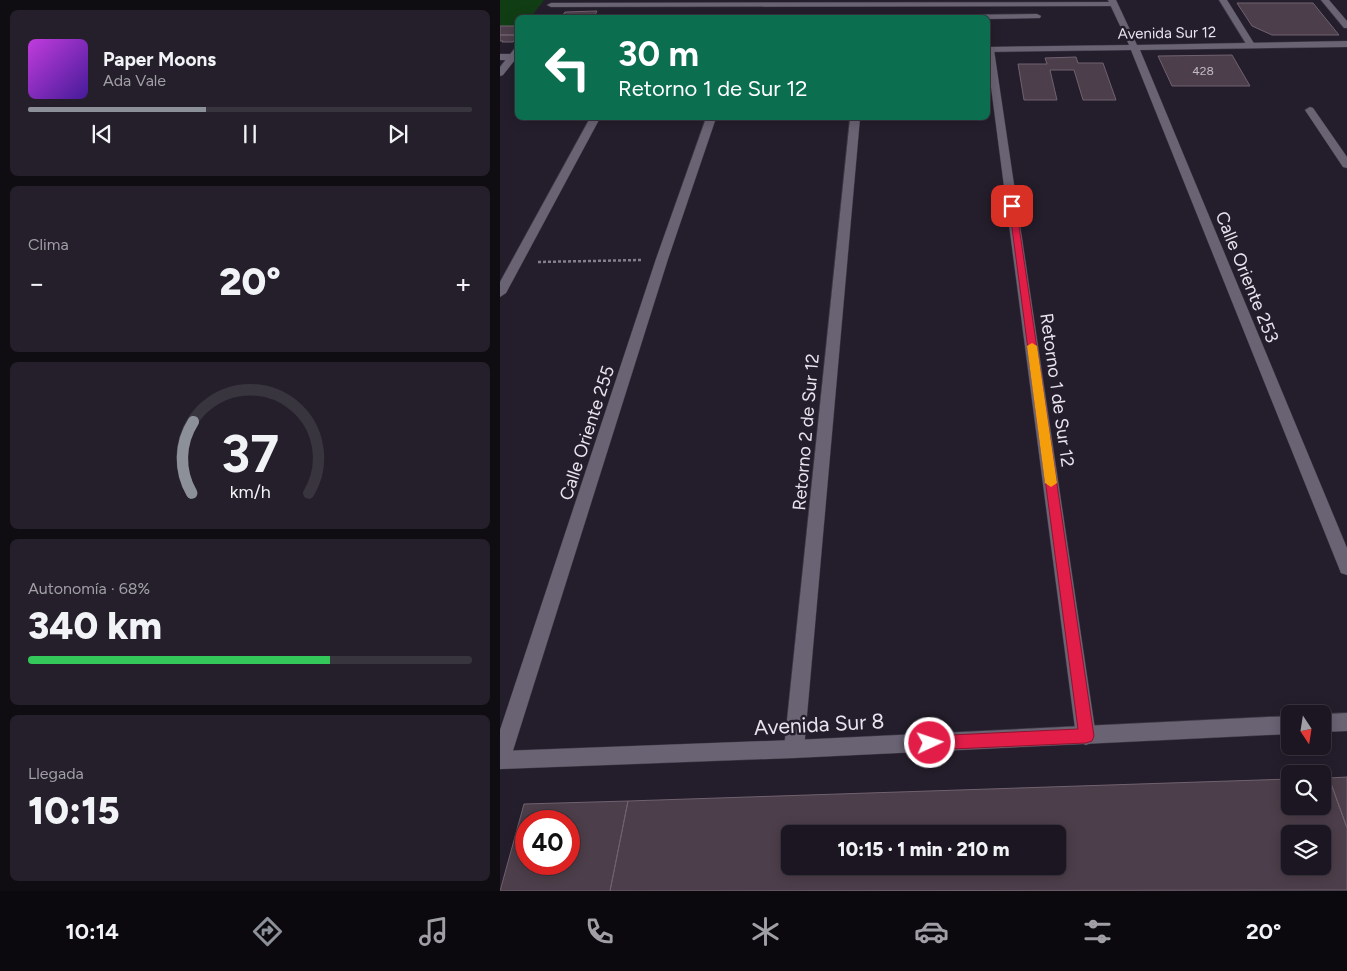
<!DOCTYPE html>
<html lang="es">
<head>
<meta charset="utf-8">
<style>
  body { margin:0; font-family:Figtree,sans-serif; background:#241f2a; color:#f1f3f6; height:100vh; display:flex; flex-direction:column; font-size:19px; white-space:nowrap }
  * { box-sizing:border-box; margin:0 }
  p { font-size:16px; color:#a09fa5 }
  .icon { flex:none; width:28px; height:28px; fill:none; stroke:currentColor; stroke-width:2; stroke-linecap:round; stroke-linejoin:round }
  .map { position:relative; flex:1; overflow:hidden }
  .sheet { display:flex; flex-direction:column; gap:10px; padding:10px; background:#0f0c12; width:500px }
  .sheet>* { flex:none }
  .hud { position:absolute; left:15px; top:15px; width:475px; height:105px; border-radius:8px; box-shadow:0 2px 12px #0003,0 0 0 1px #39353f; background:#0b6e4f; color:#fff; overflow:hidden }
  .needle { width:32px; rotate:168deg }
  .fabs { position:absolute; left:781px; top:705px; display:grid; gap:10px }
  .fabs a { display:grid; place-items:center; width:50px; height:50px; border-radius:8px; background:#1b1621; box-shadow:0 2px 12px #0003,0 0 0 1px #39353f; font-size:25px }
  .speed { position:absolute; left:15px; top:810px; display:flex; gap:10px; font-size:25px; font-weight:700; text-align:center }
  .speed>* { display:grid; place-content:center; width:65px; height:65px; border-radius:50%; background:#1b1621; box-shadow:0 2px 12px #0003,0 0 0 1px #39353f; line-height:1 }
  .speed .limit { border:8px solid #d22; background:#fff; color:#111 }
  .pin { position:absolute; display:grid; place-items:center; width:42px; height:42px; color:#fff; margin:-21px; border-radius:10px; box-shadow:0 2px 8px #0006 }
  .me { position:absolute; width:55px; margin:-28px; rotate:87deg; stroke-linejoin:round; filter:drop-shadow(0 0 4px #0008) }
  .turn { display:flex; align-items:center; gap:18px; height:105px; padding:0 20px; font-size:22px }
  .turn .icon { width:65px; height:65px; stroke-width:2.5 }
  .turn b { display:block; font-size:35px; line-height:42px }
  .big { font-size:38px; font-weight:800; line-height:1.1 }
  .sheet .widget { flex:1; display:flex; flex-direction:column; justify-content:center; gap:8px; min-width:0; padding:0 18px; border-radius:8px; background:#241f2a }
  .sheet .dial { align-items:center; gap:0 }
  .dial svg { height:130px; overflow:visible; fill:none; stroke:#39353f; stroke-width:7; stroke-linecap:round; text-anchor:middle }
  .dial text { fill:#f1f3f6; stroke:none }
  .song { display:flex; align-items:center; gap:15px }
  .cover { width:60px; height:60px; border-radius:8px; background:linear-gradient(135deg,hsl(290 70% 55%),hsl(260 70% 35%)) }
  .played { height:5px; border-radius:2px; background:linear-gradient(90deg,#8c9099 40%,#39353f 40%) }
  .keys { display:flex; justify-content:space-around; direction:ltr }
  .heat { display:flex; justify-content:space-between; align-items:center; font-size:28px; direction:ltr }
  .charge { height:8px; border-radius:4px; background:linear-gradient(90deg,#34c759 68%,#39353f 0) }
  .trip { position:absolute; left:281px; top:825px; width:285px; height:50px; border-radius:8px; background:#1b1621; box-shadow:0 2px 12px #0003,0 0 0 1px #39353f; font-weight:800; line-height:50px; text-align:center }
  .dock { display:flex; height:80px; justify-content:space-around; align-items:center; background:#0b090d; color:#a09fa5 }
  .dock .icon { width:35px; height:35px }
  .dock .selected { color:#8c9099 }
  .dock b { font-size:22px; color:#f1f3f6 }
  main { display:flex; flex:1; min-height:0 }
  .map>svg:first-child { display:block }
  .green { fill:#113d14 }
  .building { fill:#4c3e4a; stroke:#70616e; fill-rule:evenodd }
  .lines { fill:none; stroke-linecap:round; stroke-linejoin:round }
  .service-casing { stroke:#3e3844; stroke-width:1 }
  .minor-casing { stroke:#3e3844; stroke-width:1 }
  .tertiary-casing { stroke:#3e3844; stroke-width:1 }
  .path { stroke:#837e8a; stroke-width:2.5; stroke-dasharray:3 2; stroke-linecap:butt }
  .service { fill:#6a6374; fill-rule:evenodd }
  .minor { fill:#6a6374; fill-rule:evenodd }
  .tertiary { fill:#6a6374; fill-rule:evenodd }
  .route { fill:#e11d48; stroke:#92132f }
  .slow { fill:#f59e0b }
  .labels { text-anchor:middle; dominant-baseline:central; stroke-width:5; stroke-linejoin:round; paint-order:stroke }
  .far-number-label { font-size:12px; fill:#c1bac5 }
  .far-street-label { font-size:15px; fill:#e8e4ee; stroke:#241e2c }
  .street-label { font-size:18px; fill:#e8e4ee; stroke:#241e2c }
  .near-street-label { font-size:21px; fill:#e8e4ee; stroke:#241e2c }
</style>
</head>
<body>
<main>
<section class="sheet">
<div class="widget">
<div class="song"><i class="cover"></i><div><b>Paper Moons</b><p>Ada Vale</p></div></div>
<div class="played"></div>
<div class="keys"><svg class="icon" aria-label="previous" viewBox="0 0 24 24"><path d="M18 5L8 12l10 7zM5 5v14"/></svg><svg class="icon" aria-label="pause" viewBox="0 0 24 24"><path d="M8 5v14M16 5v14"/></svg><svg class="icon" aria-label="next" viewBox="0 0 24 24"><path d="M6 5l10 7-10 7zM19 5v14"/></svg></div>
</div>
<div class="widget"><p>Clima</p>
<div class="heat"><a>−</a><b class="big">20°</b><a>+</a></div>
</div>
<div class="widget dial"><svg viewBox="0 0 100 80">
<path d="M14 69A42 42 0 1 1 86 69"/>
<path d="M14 69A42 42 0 0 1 15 25" stroke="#8c9099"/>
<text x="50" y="56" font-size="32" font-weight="700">37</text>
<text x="50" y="72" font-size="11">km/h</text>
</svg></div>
<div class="widget"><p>Autonomía · 68%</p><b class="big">340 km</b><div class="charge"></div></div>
<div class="widget"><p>Llegada</p><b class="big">10:15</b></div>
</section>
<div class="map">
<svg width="847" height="891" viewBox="0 0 847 891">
  <rect width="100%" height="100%" fill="#241e2c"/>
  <!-- green -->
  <path class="green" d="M0,0h44l-13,17 -13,1 -1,8h-17z"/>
  <!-- building -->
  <path class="building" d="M737,3h76l26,32h-67l-20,-9z
    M97,11l-3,6 -33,1 4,-6z
    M0,26h18v9h-18z
    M0,35h18v1l-5,6h-11l1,-1h-3z
    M732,55l18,31h-78l-14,-30z
    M576,57l2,6h25l13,37h-33l-9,-30h-24l7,30h-33l-6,-36h29l-2,-6z
    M847,777v51l-18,-50z
    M822,778h7l18,50v62l-737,1 18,-90 662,-22v27h32zM290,834h268v32h-268zM790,834h32v32h-32z
    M128,801l-18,90h-110l24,-87zM26,821h43v43h-43z"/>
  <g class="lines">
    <!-- service casing -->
    <g class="service-casing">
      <path id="service" d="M537,14l4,2 -1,2 -52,1 -44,-2 4,-2z"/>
    </g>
    <!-- minor casing -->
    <g class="minor-casing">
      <path id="minor" d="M719,0h8l28,45 -1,2h-6z
        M821,0h8l18,21v7h-3z
        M613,2h3v4l-565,1 -4,-2 4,-2z
        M490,47l4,3 102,686 -3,6 -7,3 -7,-3 -3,-6 -88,-672v-16z
        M15,48h3v8l-15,19 -3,1v-9z
        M810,107l3,1 34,49v11l-4,-1 -38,-57z
        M90,118h10l-94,175 -6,4v-15z
        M206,118h10l-48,141 -158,501 -3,7 -7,2v-39l156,-471z
        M350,118h10l-56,631 -3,6 -7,3 -7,-3 -3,-6z"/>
    </g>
    <!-- tertiary casing -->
    <g class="tertiary-casing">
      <path id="tertiary" d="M608,0h8l21,45 210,-4v6l-207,3 207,498v27l-6,-2 -2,-5 -208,-518 -143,2v-5l141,-2z
        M0,54h18v6h-18z
        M847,713v18l-25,1v-18z
        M790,716v18l-496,24 -294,11v-18l294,-11z"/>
    </g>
    <!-- path -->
    <path class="path" d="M38,262l104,-2"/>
    <!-- service -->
    <use href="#service" class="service"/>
    <!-- minor -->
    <use href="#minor" class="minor"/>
    <!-- tertiary -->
    <use href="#tertiary" class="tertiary"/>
  </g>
  <!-- route -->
  <path class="route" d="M509,205l7,1 78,530 -2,5 -6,2 -156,7 -5,-2 -2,-5 2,-5 5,-2 148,-7z"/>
  <!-- slow -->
  <path class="slow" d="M532,343l5,3 20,137 -6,4 -6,-4 -18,-137z"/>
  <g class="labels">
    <!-- far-number labels -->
    <g class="far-number-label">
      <text x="703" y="71">428</text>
    </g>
    <!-- far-street labels -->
    <g class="far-street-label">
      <text transform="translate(667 33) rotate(-1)">Avenida Sur 12</text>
    </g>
    <!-- street labels -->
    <g class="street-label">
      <text transform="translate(747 277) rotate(68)">Calle Oriente 253</text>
      <text transform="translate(557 390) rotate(82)">Retorno 1 de Sur 12</text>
      <text transform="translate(306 432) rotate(-85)">Retorno 2 de Sur 12</text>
      <text transform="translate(87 433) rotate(-72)">Calle Oriente 255</text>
    </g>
    <!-- near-street labels -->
    <g class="near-street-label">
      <text transform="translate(319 724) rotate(-3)">Avenida Sur 8</text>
    </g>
  </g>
</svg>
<div class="fabs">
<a><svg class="needle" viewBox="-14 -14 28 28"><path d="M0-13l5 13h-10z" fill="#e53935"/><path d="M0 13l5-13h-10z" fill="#a09fa5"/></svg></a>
<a><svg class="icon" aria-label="search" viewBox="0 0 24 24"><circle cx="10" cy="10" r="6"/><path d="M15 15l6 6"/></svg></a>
<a><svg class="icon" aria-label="layers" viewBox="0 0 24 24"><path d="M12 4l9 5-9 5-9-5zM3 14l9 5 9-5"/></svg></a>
</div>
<div class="speed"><div class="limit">40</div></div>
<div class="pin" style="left:512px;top:206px;background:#d93025"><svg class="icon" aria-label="arrive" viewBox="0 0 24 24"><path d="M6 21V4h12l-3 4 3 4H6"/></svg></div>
<svg class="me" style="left:430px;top:743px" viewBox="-20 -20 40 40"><circle r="17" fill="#e11d48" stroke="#fff" stroke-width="3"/><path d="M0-11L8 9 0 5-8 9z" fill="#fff"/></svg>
<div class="trip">10:15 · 1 min · 210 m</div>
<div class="hud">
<div class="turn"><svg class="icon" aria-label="left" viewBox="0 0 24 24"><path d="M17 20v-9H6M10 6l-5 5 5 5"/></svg><div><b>30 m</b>Retorno 1 de Sur 12</div></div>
</div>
</div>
</main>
<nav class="dock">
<b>10:14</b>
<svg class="icon selected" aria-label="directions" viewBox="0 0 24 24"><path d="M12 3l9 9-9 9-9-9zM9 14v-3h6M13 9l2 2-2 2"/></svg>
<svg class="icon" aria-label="music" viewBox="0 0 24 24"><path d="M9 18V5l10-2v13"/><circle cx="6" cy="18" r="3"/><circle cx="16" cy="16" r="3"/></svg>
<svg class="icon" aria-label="phone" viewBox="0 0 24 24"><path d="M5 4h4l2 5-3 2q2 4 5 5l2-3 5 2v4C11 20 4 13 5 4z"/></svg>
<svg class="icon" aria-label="climate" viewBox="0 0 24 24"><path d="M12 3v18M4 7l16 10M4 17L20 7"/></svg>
<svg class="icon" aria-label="car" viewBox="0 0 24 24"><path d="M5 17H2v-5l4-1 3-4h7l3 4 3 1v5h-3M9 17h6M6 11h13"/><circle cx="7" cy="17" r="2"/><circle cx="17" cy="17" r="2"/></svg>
<svg class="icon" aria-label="filters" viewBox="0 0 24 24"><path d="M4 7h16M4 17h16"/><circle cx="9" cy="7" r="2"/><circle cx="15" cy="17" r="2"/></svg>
<b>20°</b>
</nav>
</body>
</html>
